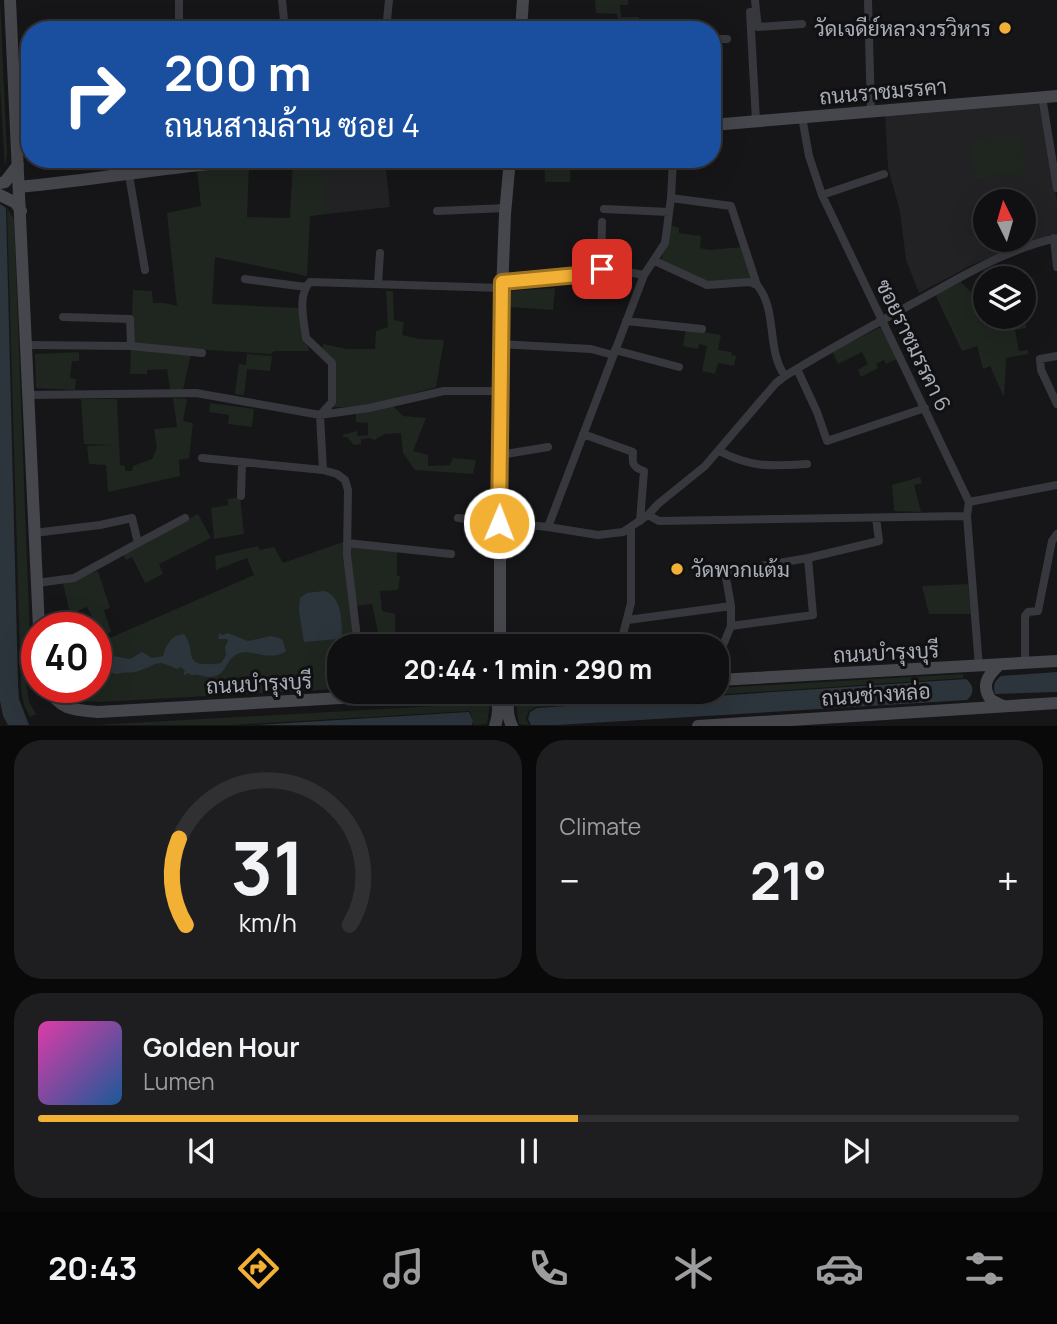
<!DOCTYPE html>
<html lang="en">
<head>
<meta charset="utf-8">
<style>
  body { margin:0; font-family:Manrope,Sarabun,sans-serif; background:#1e1e20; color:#f1f3f6; height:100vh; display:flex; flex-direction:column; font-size:26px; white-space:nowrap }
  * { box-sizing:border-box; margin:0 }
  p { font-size:23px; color:#9c9d9f }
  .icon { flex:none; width:38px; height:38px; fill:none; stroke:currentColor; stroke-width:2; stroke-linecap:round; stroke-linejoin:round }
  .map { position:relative; height:726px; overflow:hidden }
  .drawer { display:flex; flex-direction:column; gap:14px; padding:14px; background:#09090a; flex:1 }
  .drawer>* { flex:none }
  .banner { position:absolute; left:21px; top:21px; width:700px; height:147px; border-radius:28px; box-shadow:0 7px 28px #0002,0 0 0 2px #303032; background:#1a4fa0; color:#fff; overflow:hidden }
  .needle { width:46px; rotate:355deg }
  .controls { position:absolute; left:973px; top:189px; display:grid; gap:14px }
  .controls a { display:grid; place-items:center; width:63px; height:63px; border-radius:50%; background:#101012; box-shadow:0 7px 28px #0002,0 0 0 2px #303032; font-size:35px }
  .speed { position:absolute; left:21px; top:612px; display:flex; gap:14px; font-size:35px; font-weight:700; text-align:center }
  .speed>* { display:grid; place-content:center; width:91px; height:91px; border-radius:50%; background:#101012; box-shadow:0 7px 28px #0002,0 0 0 2px #303032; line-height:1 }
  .speed .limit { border:10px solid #d22; background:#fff; color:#111 }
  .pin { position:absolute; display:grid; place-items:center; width:60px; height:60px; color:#fff; margin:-30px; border-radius:14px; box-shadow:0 4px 10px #0006 }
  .me { position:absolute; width:77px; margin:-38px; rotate:1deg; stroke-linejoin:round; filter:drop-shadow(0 0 5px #0008) }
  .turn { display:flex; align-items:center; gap:24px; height:147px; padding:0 28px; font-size:32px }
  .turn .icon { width:91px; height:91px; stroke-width:2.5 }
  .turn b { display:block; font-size:49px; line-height:60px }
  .big { font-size:52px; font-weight:700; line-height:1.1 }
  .drawer .widget { flex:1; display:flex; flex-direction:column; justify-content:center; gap:10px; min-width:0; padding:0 24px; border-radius:28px; background:#1e1e20 }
  .drawer .dial { align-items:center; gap:0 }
  .dial svg { height:182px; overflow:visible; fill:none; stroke:#303032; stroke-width:7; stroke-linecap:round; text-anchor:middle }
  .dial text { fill:#f1f3f6; stroke:none }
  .song { display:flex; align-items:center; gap:21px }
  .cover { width:84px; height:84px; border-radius:10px; background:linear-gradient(135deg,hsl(320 70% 55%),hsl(210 70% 35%)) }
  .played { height:7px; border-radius:4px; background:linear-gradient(90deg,#f2b134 55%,#303032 55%) }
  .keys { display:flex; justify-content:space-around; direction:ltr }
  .heat { display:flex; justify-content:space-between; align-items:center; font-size:38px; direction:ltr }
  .drawer .tiles { flex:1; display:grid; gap:14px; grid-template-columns:1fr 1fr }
  .widget:last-child { grid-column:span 2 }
  .trip { position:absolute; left:327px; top:634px; width:402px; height:70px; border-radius:28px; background:#101012; box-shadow:0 7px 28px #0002,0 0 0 2px #303032; font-weight:700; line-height:70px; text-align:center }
  .tabs { display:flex; height:112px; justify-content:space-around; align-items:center; background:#060607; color:#9c9d9f }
  .tabs .icon { width:49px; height:49px }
  .tabs .on { color:#f2b134 }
  .tabs b { font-size:32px; color:#f1f3f6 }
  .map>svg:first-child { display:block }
  .built { fill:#222225; fill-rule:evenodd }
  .green { fill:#1e261f }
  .water { fill:#2c353c }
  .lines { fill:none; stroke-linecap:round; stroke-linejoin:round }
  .street { stroke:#37383d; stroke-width:8 }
  .secondary { stroke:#45474d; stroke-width:12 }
  .route-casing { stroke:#9d7322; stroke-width:18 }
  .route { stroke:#f2b134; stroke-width:12 }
  .poi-dot { fill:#f2b134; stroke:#111113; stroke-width:2.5 }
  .labels { text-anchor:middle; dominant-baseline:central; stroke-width:6; stroke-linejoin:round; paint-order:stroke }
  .poi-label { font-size:21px; fill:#a8adb8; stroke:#111113; text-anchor:end }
  .street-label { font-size:21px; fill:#a8adb8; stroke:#111113 }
</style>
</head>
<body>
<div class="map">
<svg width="1057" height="726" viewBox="0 0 1057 726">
  <rect width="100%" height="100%" fill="#161618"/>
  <!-- built -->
  <path class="built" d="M1038,101l19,100v32l-83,31 -55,29 -13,-33 -6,-49 -12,-43 -3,-53zM985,201h39v39h-39z
    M385,160l5,47 -100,11 3,-52z"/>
  <!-- green -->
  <path class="green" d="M0,0l7,154 -2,13 -5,-81z
    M595,0h33v5h-8l1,12h18v2h-11l1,11h-10l-2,-16 -21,-1z
    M1022,135l2,41 -50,3 -2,-41z
    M544,159h26v23h-25z
    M326,164l2,20 -4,1 3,29 -17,2 -3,60 -92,-19 -3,47 87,4 10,43h-35l-3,3 -79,-5 -9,41 -13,-1 -3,-20 -20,1v4h-17l3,-84 19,1 1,12h12l12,3 -10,-93 34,-7 -4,-36 52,-5 -2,52 43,1 3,-52z
    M7,208l7,11 17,447 -7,2 5,34 7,12 -6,3 -6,-12 -3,-17z
    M670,225l9,3v5l22,3 -1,12 10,2 33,-3 8,33 -43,2 -47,-20z
    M961,282l24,25v10h39v-4h2v15l-11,2 4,21 9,-1 1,4 -23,4 -2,39 -14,-31 -7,3 -6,-23 -15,5 -27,-57z
    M555,288l-2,22 -44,-3 1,-16z
    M386,291h7l1,29 10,2 -2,13 17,4 25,1 -8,47c-33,9 -68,22 -103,20l1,-36 -12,-21 1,-6 24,5h28l1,-18 12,-4z
    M881,327l16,32 -11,5 -2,-4 -8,4 2,4 -17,9 -3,-7 10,-6 -6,-12 -24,12 -6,-13z
    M686,329l35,6 -3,15 13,2 1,3 4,1 -2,10 -16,-3 -3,11 -13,-3 5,-25 -8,-2 -1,5 -15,-3z
    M79,352v9h-7l-2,17 6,1 -1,11 -39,-2 -1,-34z
    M247,354l25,2 -2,15 -23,-2 -3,26 -9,-1 4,-30 7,1z
    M173,398l14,1 -4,22 10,2 -4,35 -10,2 1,16 -72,16 -2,-27 -17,-1 -2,-18 26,-1 -29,-1 -3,-45h36l3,66 5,1v5h7l1,-5 19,-7 5,-11 -3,-19 23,-2z
    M210,403l44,6 -2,18 -24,-3 1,-9 -20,-3z
    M392,405l11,11 23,2 -13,33 15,4v11l22,-1 3,-7 23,2 -3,14 -58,-4 -12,-17 -2,-20 -16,1 -11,6 -4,-2 -9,1v5l-7,1 -7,-8h-4v-2l14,-4 1,5 10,-1v-12l-12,-1v-10z
    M920,477l2,6 -8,2 7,27 -27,-1 -2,-26z
    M240,497l4,37 -30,5 -3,-31 17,-3v-6z
    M198,514l13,24 -52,26 4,10 -18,9 -13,-26 -6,3 -4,-7z
    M343,542l13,104h-16l-1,43 -241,13c-16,-1 -30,1 -39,-14h37v-44l158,-69 -7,-17 -31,12 -1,-14 43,-10 2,4 14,-3 9,16z
    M349,546l48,5v25h3l-2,14 -18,1 2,20 13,3v32h-14l-9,-42 -17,2z
    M98,571l12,37 -6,2 7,22 -15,7v-11h-22l19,-9 -6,-12 -17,7 -7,-31z
    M968,584l3,30h-42l-7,-28z
    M963,674l1,4 -428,29 -7,4 -3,7 3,7 -10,-1 -3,-21 33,-2v-7l22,2 89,-5h58v-3z
    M490,703l-3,21 -13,1 -4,-14 -239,14h-136z"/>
  <!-- water -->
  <path class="water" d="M0,204l6,4 12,476 1,15 10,26h-21l-5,-9 -3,-15z
    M324,591c17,4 18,29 18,45l-4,3 -34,3 -5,-31 1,-13 7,-5z
    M219,633l4,2 5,-2 20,8 23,-5 11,3 4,12c-16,12 -36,-4 -49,3 -13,7 -10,23 -28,23 -4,0 -8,-2 -11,-2 -10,-1 -2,3 -10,-2l-3,2 -2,-1 2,-3 -4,-4 -4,2c-22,-10 -18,-5 -38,2 -8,3 -15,0 -22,3l-9,-2 -2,4 -10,-3v-12l5,-3 4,1 7,-3 18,3 12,-7 10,6 11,-2c3,-11 8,-21 21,-22 14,18 -5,35 37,29l5,-8 -1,-8 3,-6 -1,-2h-9z
    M1057,672v20l-62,2c-2,-8 -1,-13 6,-18z
    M966,679c8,6 9,14 1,21l-410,25h-26l-3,-6 2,-7 7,-4z
    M469,712l4,9 -1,4h-216z"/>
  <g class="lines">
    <!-- street -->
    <path class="street" d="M282,0l3,30
      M755,0l1,11 -6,1 6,109
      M868,0l3,111
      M756,11l2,16 44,-3
      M167,30l9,-1 3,-4v-25
      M386,30l3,-30
      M712,39h15
      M14,89h16
      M1042,97l15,91
      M802,117l7,39 13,39 147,307
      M137,159l4,14
      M129,175l16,95
      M822,195l62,-21
      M671,198l60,8 26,79
      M604,209l65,3
      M437,211l69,-3
      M1054,238l3,29
      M655,261l52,24 43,-3 7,3c21,25 9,65 28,91
      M601,269l1,-47
      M245,279l61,8
      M502,282l97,-9 6,-5 39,7
      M378,284l2,-31
      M63,317l67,2 1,27
      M626,321l76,8
      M500,344l91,5 22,6
      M26,345l105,1 71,7
      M615,350l64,17
      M1057,356l-17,3 1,11 16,34
      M797,369l20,43 10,29 98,-33
      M28,395l168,-2 124,22 49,-7 75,-17h56
      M322,413l10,-11v-39l-26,-25c-2,-17 -9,-43 4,-56l192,6
      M320,415l3,55
      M583,434l50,18c-1,11 -1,15 11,19l-4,50
      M719,451c33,17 52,15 88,13
      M500,455l48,-8
      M202,458l121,12 14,4 8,6 3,10 -1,65 11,91
      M241,496l1,-34
      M969,502l-2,14 12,151
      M969,502l88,-17
      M648,515l11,6 308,-5
      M458,518l90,9 50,8 25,-3 25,-17 10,-11 47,-38 71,-83 9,-7c45,-28 90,-52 136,-77 44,-24 86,-50 136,-61
      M548,527l96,-252 21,-32 6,-45 2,-39
      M34,533l66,-8 32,-7 6,25 -64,35 -37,5
      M138,543l47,-25
      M347,543l104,11
      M628,620l103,-14
      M731,626l82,-11 -5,-57
      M620,646l11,-43v-76
      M718,657l13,-31v-20l-6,-34 83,-14 71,-17 -3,-23
      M1025,663v-47l3,-4 10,-1 14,-70 5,-7"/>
    <!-- secondary -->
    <path class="secondary" d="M10,0l29,628
      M521,30l2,-30
      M712,125l345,-29
      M0,183l5,-1 13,-17
      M19,187c85,-8 169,-24 254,-28
      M0,195l16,8 5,8
      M500,646v-302l5,-130 5,-55
      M999,665c-12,11 -18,21 -8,35l12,6
      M718,680l339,-19
      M48,688c13,23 26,22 50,24l365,-21
      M491,691c9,9 8,23 4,35
      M512,691c-6,10 -5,25 0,35
      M698,726l359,-23"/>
  </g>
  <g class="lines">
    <!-- route casing -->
    <g class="route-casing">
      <path id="route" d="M499,523l3,-241 97,-9 3,-4"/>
    </g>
    <!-- route -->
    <use href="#route" class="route"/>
  </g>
  <!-- markers -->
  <g class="poi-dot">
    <circle cx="1005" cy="28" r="7"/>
    <circle cx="677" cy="569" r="7"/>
  </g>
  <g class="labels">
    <!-- poi labels -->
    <g class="poi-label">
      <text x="991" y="28">วัดเจดีย์หลวงวรวิหาร</text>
      <text x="691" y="569" text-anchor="start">วัดพวกแต้ม</text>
    </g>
    <!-- street labels -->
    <g class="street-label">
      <text transform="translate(883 91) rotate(-5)">ถนนราชมรรคา</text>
      <text transform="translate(914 345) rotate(64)">ซอยราชมรรคา 6</text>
      <text transform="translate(886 652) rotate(-3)">ถนนบำรุงบุรี</text>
      <text transform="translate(259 683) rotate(-3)">ถนนบำรุงบุรี</text>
      <text transform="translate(876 694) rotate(-4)">ถนนช่างหล่อ</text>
    </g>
  </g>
</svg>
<div class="controls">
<a><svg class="needle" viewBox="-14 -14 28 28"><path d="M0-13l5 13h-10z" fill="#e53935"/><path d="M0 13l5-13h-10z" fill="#9c9d9f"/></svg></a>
<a><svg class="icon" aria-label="layers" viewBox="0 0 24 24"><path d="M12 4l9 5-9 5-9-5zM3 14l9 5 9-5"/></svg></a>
</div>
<div class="speed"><div class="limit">40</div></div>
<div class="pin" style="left:602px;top:269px;background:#d93025"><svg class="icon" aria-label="arrive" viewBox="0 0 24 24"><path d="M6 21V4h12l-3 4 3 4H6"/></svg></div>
<svg class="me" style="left:499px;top:523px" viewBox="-20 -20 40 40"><circle r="17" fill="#f2b134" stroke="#fff" stroke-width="3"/><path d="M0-11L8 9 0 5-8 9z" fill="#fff"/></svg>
<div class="trip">20:44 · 1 min · 290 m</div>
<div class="banner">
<div class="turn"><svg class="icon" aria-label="right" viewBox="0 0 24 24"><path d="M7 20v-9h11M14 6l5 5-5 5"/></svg><div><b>200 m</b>ถนนสามล้าน ซอย 4</div></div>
</div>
</div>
<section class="drawer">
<div class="tiles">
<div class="widget dial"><svg viewBox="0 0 100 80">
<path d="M14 69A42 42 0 1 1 86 69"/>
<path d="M14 69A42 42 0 0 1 11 31" stroke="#f2b134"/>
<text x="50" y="56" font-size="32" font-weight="700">31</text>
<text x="50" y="72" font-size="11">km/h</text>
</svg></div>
<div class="widget"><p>Climate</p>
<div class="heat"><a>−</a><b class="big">21°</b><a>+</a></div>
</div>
<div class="widget">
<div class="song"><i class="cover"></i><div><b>Golden Hour</b><p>Lumen</p></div></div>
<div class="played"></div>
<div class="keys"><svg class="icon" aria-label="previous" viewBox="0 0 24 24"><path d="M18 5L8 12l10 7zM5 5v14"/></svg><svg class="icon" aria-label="pause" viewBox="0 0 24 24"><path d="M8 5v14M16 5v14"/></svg><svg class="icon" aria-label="next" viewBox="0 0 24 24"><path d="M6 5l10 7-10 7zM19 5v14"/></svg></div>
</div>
</div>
</section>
<nav class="tabs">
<b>20:43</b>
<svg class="icon on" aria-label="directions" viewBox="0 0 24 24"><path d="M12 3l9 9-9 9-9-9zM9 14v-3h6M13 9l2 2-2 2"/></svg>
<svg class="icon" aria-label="music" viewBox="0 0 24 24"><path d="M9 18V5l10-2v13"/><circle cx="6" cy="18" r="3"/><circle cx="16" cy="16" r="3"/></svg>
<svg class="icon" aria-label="phone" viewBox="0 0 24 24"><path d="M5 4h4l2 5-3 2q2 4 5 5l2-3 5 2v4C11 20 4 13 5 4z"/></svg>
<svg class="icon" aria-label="climate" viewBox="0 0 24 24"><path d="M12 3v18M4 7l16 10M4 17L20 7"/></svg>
<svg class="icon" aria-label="car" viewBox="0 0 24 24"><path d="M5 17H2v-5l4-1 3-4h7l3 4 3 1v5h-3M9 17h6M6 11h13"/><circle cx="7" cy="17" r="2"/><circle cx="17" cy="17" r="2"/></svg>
<svg class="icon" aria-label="filters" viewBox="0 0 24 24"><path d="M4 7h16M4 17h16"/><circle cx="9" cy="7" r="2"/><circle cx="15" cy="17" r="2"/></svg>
</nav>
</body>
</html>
